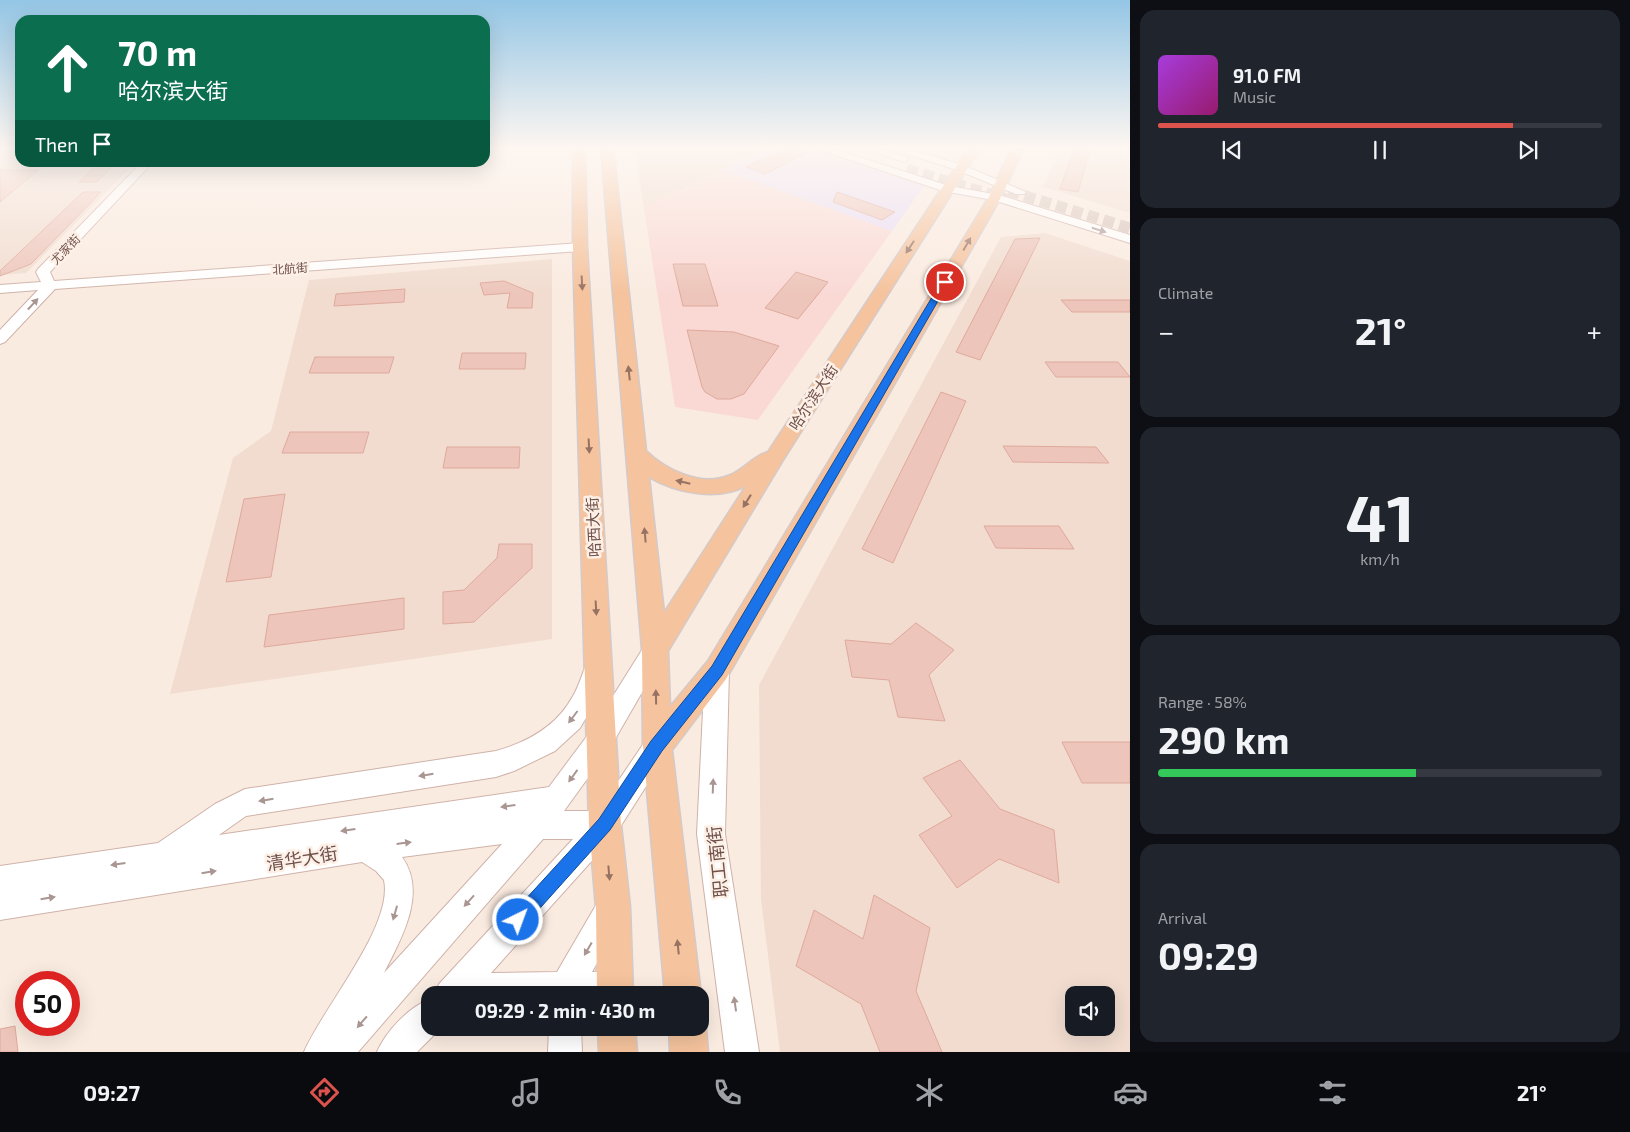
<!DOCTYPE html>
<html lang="en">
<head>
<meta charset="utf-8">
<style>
  body { margin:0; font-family:"Exo 2","Noto Sans SC",sans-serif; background:#20242c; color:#f1f3f6; height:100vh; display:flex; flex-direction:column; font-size:19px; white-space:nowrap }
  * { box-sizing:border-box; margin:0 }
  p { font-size:16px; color:#9ea1a6 }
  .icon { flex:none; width:28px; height:28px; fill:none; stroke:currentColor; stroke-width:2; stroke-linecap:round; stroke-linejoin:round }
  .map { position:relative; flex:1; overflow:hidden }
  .details { display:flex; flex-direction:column; gap:10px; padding:10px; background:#0d0f14; width:500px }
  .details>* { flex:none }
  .hud { position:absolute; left:15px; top:15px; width:475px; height:152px; border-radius:15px; box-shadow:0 5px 20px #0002; background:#0b6e4f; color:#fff; overflow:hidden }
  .tools { position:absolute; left:1065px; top:986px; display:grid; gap:10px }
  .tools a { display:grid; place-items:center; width:50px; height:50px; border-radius:10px; background:#171b24; box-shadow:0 5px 20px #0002; font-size:25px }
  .speed { position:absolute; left:15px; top:971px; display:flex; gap:10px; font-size:25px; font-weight:700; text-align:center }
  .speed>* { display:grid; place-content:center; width:65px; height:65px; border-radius:50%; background:#171b24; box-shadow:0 5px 20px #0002; line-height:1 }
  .speed .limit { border:8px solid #d22; background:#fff; color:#111 }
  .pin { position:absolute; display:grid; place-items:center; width:42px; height:42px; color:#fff; margin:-21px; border:2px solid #fff; border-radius:50%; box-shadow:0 1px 5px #0007 }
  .me { position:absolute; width:55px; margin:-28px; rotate:42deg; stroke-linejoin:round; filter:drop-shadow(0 0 4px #0008) }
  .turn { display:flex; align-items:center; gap:18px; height:105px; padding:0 20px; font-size:22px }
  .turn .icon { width:65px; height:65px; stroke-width:2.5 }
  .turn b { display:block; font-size:35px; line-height:42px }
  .then { display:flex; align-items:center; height:48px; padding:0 20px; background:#0003; gap:10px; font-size:19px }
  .big { font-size:38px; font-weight:700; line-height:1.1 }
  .details .widget { flex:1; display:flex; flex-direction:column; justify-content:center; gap:8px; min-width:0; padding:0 18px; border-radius:15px; background:#20242c }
  .details .dial { align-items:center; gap:0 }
  .dial b { font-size:65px; line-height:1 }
  .song { display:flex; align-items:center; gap:15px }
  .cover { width:60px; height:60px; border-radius:8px; background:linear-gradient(135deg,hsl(280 70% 55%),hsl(320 70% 35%)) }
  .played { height:5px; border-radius:2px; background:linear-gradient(90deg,#dc524d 80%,#363941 80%) }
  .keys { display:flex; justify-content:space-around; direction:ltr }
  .heat { display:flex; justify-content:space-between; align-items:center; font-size:28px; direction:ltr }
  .charge { height:8px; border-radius:4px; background:linear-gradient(90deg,#34c759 58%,#363941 0) }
  .trip { position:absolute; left:421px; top:986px; width:288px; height:50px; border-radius:15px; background:#171b24; box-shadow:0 5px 20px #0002; font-weight:700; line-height:50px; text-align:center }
  .dock { display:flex; height:80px; justify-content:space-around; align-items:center; background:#090b0e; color:#9ea1a6 }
  .dock .icon { width:35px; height:35px }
  .dock .on { color:#dc524d }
  .dock b { font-size:22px; color:#f1f3f6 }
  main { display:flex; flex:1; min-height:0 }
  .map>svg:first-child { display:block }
  .residential { fill:#f1dccf; fill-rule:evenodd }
  .commercial { fill:#fad9d5 }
  .education { fill:#e8ddf6 }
  .building { fill:#edc5ba; stroke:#dfa99c }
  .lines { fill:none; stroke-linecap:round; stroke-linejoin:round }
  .secondary-tunnel { stroke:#d7c4ba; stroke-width:11; stroke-dasharray:11 5.5; stroke-linecap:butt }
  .secondary-casing { stroke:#cfb2a9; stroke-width:2 }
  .primary-casing { stroke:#d4cac9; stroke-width:3 }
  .secondary { fill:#fff; fill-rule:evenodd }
  .primary { fill:#f5c39d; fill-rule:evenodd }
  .oneway { fill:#a99692 }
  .oneway2 { fill:#977263 }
  .route { fill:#1a73e8; stroke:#114b97 }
  .labels { text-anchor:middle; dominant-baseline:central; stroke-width:5; stroke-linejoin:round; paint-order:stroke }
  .far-street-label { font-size:12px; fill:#6f504a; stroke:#fdf0e6 }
  .street-label { font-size:15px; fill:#6f504a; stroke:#fdf0e6 }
  .near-street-label { font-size:18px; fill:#6f504a; stroke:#fdf0e6 }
</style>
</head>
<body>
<main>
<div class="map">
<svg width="1130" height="1052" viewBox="0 0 1130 1052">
  <rect width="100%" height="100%" fill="#faebe0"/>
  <!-- residential -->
  <path class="residential" d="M0,147h20v15l115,1 -109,110 -26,2z
    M634,147h133l-123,61z
    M1060,147h70v66l-87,-26z
    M1045,233l85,28v791h-350l-19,-153 -2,-214 242,-448zM1074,995h32v33h-32z
    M552,259v380l-382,55 63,-236 38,-27 38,-151z"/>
  <!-- commercial -->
  <path class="commercial" d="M723,170l169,61 -134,189 -83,-13 -31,-199z"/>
  <!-- education -->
  <path class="education" d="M767,147h42l115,39 -32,45 -169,-61z"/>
  <!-- building -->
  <path class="building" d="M787,147l20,6 -42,21 -19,-7z
    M1075,147h16l-13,45 -18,-3z
    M100,162h17l-20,20h-18z
    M0,170h38l-38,32z
    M83,192h18l-70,72 -31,12v-5z
    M837,192l58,20 -13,8 -49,-18z
    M1040,238l-60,122 -24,-8 59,-113z
    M673,264h32l13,42h-35z
    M796,272l32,10 -30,37 -33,-11z
    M504,281l29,12 -1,15h-25l3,-15 -26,2 -4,-12z
    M405,289l-1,13 -70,4 2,-12z
    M1061,300h69v12h-58z
    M687,330l47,2 45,14 -35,48 -13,5h-14l-12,-7 -3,-5z
    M462,353h64l-1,16h-66z
    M315,357h79l-5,16h-80z
    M1045,362h73l12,15h-74z
    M941,392l25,9 -73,162 -31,-14z
    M290,432h79l-6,21h-81z
    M1003,446l93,1 13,16 -96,-1z
    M447,447h73l-1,21h-76z
    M285,494l-14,83 -45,5 18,-83z
    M984,526h75l15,23 -78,-1z
    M499,544h33v24l-58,54 -31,2v-32l21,-2 33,-32z
    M404,598v31l-140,18 5,-32z
    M916,623l38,27 -25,25 16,46 -47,-4 -9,-37 -37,-3 -7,-37 46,4z
    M1062,742h68v41h-48z
    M960,760l40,49 54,21 5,53 -60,-24 -42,29 -38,-53 33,-19 -29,-38z
    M874,895l56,33 -14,63 26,61h-62l-19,-48 -65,-38 18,-56 49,29z
    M15,1026l3,26h-18v-23z"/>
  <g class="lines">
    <!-- secondary-tunnel -->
    <path class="secondary-tunnel" d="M907,169l99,30
      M993,186l137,42"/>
    <!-- secondary casing -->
    <g class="secondary-casing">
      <path id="secondary" d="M812,147h16l121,39 50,9 131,40v8l-137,-43 -50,-9z
        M861,147h16l32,12 -5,3z
        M886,147h17l62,19 61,26 -2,2h-8l-59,-24z
        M142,162h11l-103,110 4,9 526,-38 6,4 -6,4 -525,38 -50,53 -5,2v-14l38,-40 -38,3v-8l41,-3 -5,-10 2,-3z
        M655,639l8,3 4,7 -4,7 -52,90 -47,65h34l50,-74 9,-4 9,4 4,9 -4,9 -51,80 -124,138 66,-1 42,-72 11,-4 11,4 4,11 -33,61h23l11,5 5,11 -3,7h-194l5,-11 134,-145h-30l-185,213h-54c18,-43 90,-126 80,-172l-8,-9 -14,-9 -362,58v-54l158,-23 57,-39 30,-15 251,-38c32,-9 61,-25 77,-55 6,-10 9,-22 14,-33l8,-3 8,3 4,8 -9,26 -18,31 -25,23 -41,20 -18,6 -250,39 -27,19 330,-48 44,-59 54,-86zM502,844l-118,129c17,-34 44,-80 18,-116z
        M717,659l8,3 4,8 -4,164 34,218h-34l-28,-218 8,-164 4,-8z
        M430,999v29h11l-24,24h-40c9,-21 32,-45 53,-53z
        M549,1028h32l1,24h-34z"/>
    </g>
    <!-- primary casing -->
    <g class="primary-casing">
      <path id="primary" d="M573,147h12l2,100 34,578 9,82 3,88h-36l-1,-88 -7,-82 -16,-578z
        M601,147h12l33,304c20,19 54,36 82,25 15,-5 25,-20 40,-24l201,-305h12l-198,313 -115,191 2,56 38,-46 281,-464 23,-50h12l-23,50 -275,482 -54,71 29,245 -1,3v-3h-35l-22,-249 -1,-97zM649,477c27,16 68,24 97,9l-82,127z
        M700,1015l6,13 2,24h-38l-1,-24h31z
        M598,1028h37l2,24h-38z"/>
    </g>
    <!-- secondary -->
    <use href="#secondary" class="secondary"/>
    <!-- primary -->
    <use href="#primary" class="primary"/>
  </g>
  <!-- one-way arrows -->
  <defs><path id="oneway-solid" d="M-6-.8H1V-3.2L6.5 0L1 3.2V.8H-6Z" transform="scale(1.25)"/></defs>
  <g class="oneway">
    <use href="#oneway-solid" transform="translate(1099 230) rotate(17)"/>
    <use href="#oneway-solid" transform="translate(33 304) rotate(-47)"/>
    <use href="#oneway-solid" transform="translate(573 717) rotate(127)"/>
    <use href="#oneway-solid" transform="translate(426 775) rotate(171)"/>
    <use href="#oneway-solid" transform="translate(573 776) rotate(126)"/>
    <use href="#oneway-solid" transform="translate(713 786) rotate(-88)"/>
    <use href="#oneway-solid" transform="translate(266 800) rotate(171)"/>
    <use href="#oneway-solid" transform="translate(508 806) rotate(172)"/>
    <use href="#oneway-solid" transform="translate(348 830) rotate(172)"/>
    <use href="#oneway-solid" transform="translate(404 843) rotate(-7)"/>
    <use href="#oneway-solid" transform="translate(118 864) rotate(172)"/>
    <use href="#oneway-solid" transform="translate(209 872) rotate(-9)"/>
    <use href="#oneway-solid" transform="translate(48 898) rotate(-9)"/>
    <use href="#oneway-solid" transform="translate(469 901) rotate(132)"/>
    <use href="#oneway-solid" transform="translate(395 913) rotate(106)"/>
    <use href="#oneway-solid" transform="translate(588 949) rotate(120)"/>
    <use href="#oneway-solid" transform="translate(735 1004) rotate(-98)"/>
    <use href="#oneway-solid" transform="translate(362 1022) rotate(131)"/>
  </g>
  <g class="oneway2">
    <use href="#oneway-solid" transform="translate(967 244) rotate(-60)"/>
    <use href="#oneway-solid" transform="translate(910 247) rotate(123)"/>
    <use href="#oneway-solid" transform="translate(582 283) rotate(87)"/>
    <use href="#oneway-solid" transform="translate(629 373) rotate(-96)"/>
    <use href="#oneway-solid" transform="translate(589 446) rotate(87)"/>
    <use href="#oneway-solid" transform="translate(683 482) rotate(-167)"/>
    <use href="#oneway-solid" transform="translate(747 501) rotate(122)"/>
    <use href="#oneway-solid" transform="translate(645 535) rotate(-95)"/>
    <use href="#oneway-solid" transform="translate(596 608) rotate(87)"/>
    <use href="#oneway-solid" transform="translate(656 697) rotate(-91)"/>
    <use href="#oneway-solid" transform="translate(609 873) rotate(85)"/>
    <use href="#oneway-solid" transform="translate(678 947) rotate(-96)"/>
  </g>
  <!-- sky -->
  <linearGradient id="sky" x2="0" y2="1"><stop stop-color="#94c6e5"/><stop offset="0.5" stop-color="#fdf6f1"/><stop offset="1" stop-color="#fdf6f1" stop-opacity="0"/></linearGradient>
  <rect width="1130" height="295" fill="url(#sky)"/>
  <!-- route -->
  <path class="route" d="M945,279l4,3 -227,393 -60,76 -52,79 -86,96 -6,3 -6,-3 -3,-6 3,-6 87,-95 52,-78 61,-75 229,-384z"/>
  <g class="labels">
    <!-- far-street labels -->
    <g class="far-street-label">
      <text transform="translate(65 249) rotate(-46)">尤家街</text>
      <text transform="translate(290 268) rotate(-4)">北航街</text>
    </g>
    <!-- street labels -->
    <g class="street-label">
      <text transform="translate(813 397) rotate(-57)">哈尔滨大街</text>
      <text transform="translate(593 527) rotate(-93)">哈西大街</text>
    </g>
    <!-- near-street labels -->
    <g class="near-street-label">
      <text transform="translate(302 858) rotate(-9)">清华大街</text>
      <text transform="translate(717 862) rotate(-96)">职工南街</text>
    </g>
  </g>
</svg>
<div class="tools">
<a><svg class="icon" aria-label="sound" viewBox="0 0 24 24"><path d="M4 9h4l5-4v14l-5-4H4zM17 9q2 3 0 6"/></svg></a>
</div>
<div class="speed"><div class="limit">50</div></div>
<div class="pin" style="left:945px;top:282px;background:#d93025"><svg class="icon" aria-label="arrive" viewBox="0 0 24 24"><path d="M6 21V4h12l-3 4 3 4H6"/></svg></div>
<svg class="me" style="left:518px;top:920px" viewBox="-20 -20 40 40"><circle r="17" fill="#1a73e8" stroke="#fff" stroke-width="3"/><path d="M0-11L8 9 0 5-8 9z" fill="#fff"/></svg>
<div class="trip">09:29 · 2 min · 430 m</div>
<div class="hud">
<div class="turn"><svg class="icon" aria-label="ahead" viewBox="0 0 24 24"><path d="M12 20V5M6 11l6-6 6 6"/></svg><div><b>70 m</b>哈尔滨大街</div></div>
<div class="then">Then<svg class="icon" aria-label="arrive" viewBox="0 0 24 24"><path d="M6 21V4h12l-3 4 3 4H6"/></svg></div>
</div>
</div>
<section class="details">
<div class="widget">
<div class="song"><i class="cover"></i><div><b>91.0 FM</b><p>Music</p></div></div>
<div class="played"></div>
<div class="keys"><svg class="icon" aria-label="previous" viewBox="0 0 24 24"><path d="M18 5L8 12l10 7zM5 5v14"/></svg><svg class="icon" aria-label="pause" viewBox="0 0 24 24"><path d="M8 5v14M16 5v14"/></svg><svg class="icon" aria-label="next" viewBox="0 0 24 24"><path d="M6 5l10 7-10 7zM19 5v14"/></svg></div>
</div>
<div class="widget"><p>Climate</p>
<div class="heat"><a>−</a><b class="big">21°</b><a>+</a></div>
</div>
<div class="widget dial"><b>41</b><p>km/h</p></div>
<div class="widget"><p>Range · 58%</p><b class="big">290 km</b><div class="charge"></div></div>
<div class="widget"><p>Arrival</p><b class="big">09:29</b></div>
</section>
</main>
<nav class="dock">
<b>09:27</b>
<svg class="icon on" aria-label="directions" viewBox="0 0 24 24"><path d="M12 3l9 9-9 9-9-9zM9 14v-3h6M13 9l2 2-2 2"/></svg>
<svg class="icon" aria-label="music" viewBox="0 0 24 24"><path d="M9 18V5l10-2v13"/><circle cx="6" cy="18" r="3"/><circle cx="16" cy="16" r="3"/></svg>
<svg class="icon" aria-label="phone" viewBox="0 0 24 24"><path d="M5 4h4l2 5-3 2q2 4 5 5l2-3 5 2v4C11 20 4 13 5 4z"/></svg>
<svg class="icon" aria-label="climate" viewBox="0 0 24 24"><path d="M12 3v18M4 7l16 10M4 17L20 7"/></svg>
<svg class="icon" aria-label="car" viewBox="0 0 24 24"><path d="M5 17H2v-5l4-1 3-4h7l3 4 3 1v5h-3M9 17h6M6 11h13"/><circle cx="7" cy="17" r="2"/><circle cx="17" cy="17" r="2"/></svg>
<svg class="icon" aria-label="filters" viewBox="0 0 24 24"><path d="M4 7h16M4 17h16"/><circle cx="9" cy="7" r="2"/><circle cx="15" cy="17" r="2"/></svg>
<b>21°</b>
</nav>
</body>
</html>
